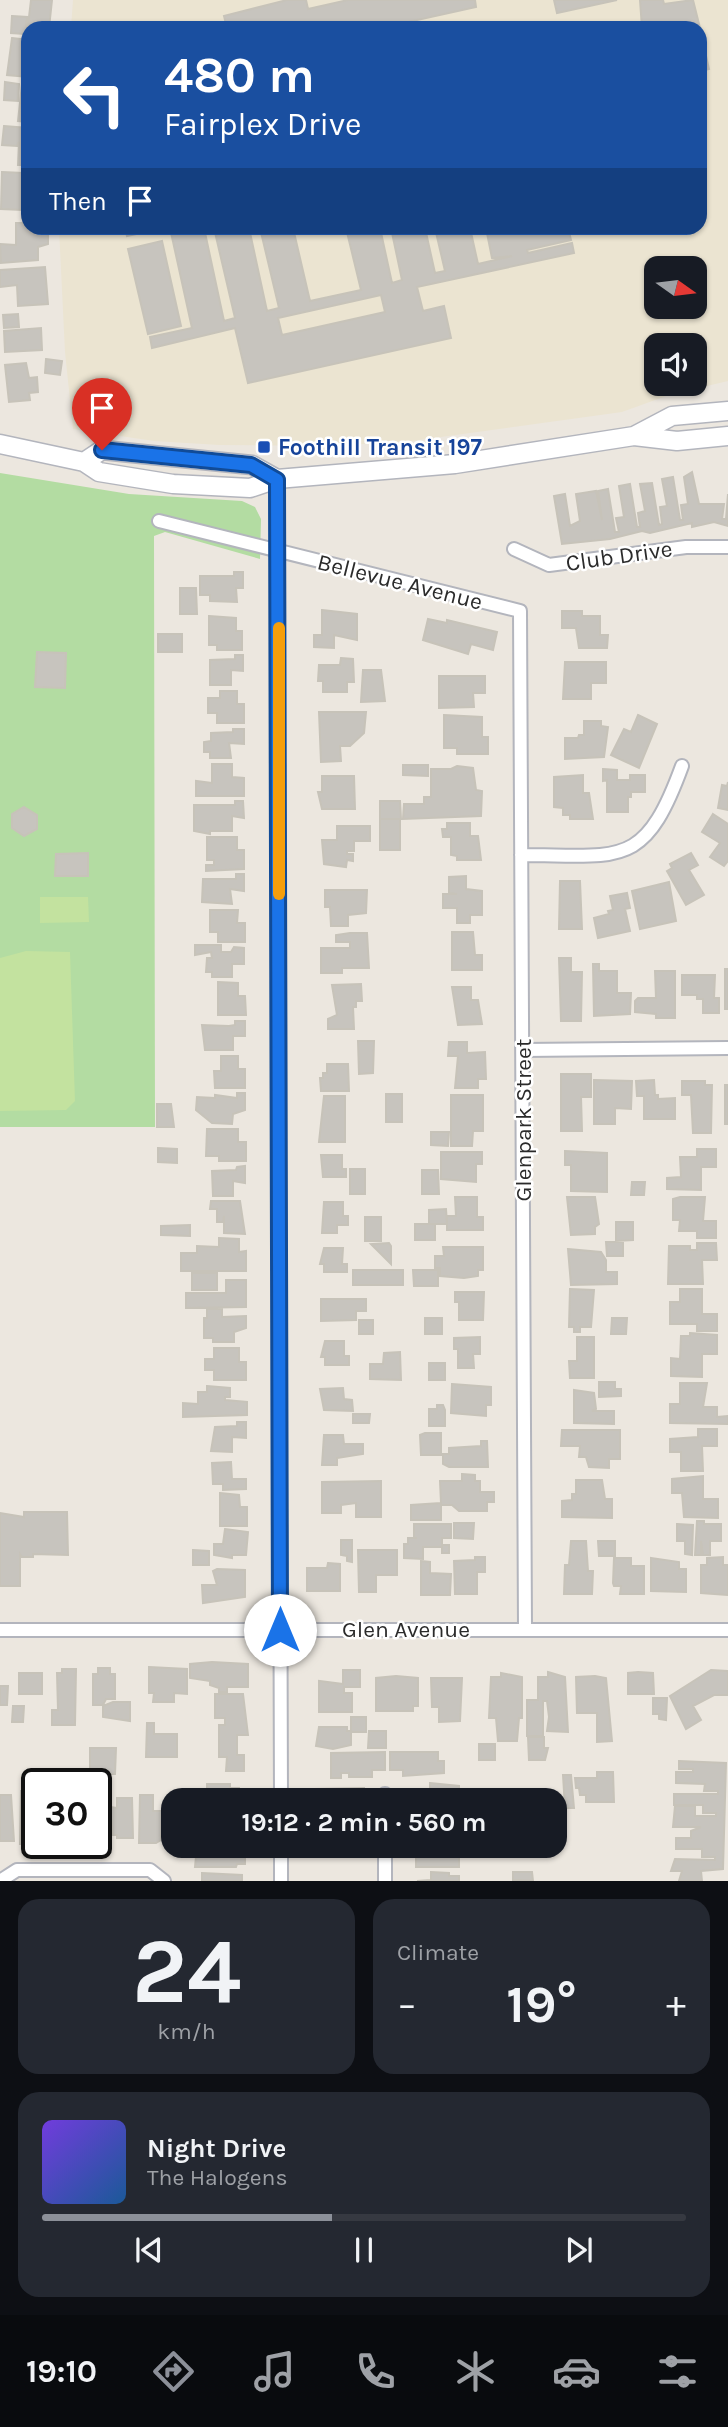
<!DOCTYPE html>
<html lang="en">
<head>
<meta charset="utf-8">
<style>
  body { margin:0; font-family:Karla,sans-serif; background:#242831; color:#f1f3f6; height:100vh; display:flex; flex-direction:column; font-size:26px; white-space:nowrap }
  * { box-sizing:border-box; margin:0 }
  p { font-size:23px; color:#9ea1a6 }
  .icon { flex:none; width:38px; height:38px; fill:none; stroke:currentColor; stroke-width:2; stroke-linecap:round; stroke-linejoin:round }
  .map { position:relative; height:1881px; overflow:hidden }
  .side { display:flex; flex-direction:column; gap:18px; padding:18px; background:#0d0f14; flex:1 }
  .side>* { flex:none }
  .guide { position:absolute; left:21px; top:21px; width:686px; height:214px; border-radius:21px; box-shadow:0 2px 5px #0004; background:#1a4fa0; color:#fff; overflow:hidden }
  .needle { width:46px; rotate:104deg }
  .buttons { position:absolute; left:644px; top:256px; display:grid; gap:14px }
  .buttons a { display:grid; place-items:center; width:63px; height:63px; border-radius:14px; background:#171b24; box-shadow:0 2px 5px #0004; font-size:35px }
  .speed { position:absolute; left:21px; top:1768px; display:flex; gap:14px; font-size:35px; font-weight:700; text-align:center }
  .speed>* { display:grid; place-content:center; width:91px; height:91px; border-radius:50%; background:#171b24; box-shadow:0 2px 5px #0004; line-height:1 }
  .speed .limit { border:4px solid #111; border-radius:10px; background:#fff; color:#111 }
  .pin { position:absolute; display:grid; place-items:center; width:60px; height:60px; color:#fff; margin:-72px -30px; border-radius:50% 50% 50% 0; rotate:-45deg; box-shadow:0 0 7px #0007 }
  .pin .icon { rotate:45deg }
  .me { position:absolute; width:77px; margin:-38px; rotate:0deg; stroke-linejoin:round; filter:drop-shadow(0 0 5px #0008) }
  .turn { display:flex; align-items:center; gap:24px; height:147px; padding:0 28px; font-size:32px }
  .turn .icon { width:91px; height:91px; stroke-width:2.5 }
  .turn b { display:block; font-size:49px; line-height:60px }
  .then { display:flex; align-items:center; height:66px; padding:0 28px; background:#0003; gap:14px; font-size:26px }
  .big { font-size:52px; font-weight:700; line-height:1.1 }
  .side .tile { flex:1; display:flex; flex-direction:column; justify-content:center; gap:10px; min-width:0; padding:0 24px; border-radius:21px; background:#242831 }
  .side .dial { align-items:center; gap:0 }
  .dial b { font-size:91px; line-height:1 }
  .song { display:flex; align-items:center; gap:21px }
  .cover { width:84px; height:84px; border-radius:10px; background:linear-gradient(135deg,hsl(260 70% 55%),hsl(210 70% 35%)) }
  .played { height:7px; border-radius:4px; background:linear-gradient(90deg,#8c9099 45%,#363941 45%) }
  .keys { display:flex; justify-content:space-around; direction:ltr }
  .heat { display:flex; justify-content:space-between; align-items:center; font-size:38px; direction:ltr }
  .side .tiles { flex:1; display:grid; gap:18px; grid-template-columns:1fr 1fr }
  .tile:last-child { grid-column:span 2 }
  .trip { position:absolute; left:161px; top:1788px; width:406px; height:70px; border-radius:21px; background:#171b24; box-shadow:0 2px 5px #0004; font-weight:700; line-height:70px; text-align:center }
  .menu { display:flex; height:112px; justify-content:space-around; align-items:center; background:#090b0e; color:#9ea1a6 }
  .menu .icon { width:49px; height:49px }
  .menu .current { color:#8c9099 }
  .menu b { font-size:32px; color:#f1f3f6 }
  .map>svg:first-child { display:block }
  .education { fill:#ebe4d1; fill-rule:evenodd }
  .green { fill:#b3dca2 }
  .pitch { fill:#c3e29f }
  .building { fill:#c7c4be; stroke:#c7c3b9; stroke-width:2; fill-rule:evenodd }
  .lines { fill:none; stroke-linecap:round; stroke-linejoin:round }
  .minor-casing { stroke:#b3b5bd; stroke-width:16 }
  .secondary-casing { stroke:#b3b5bd; stroke-width:21 }
  .minor { stroke:#fff; stroke-width:12 }
  .secondary { stroke:#fff; stroke-width:18 }
  .route-casing { stroke:#114b97; stroke-width:18 }
  .route { stroke:#1a73e8; stroke-width:12 }
  .slow { stroke:#f59e0b; stroke-width:12 }
  .transit-dot { fill:#1a4fb4; stroke:#fff; stroke-width:2.5 }
  .labels { text-anchor:middle; dominant-baseline:central; stroke-width:5; stroke-linejoin:round; paint-order:stroke }
  .transit-label { font-size:23px; font-weight:bold; fill:#164399; stroke:#fff; text-anchor:start }
  .street-label { font-size:23px; fill:#2b2b2b; stroke:#fff }
</style>
</head>
<body>
<div class="map">
<svg width="728" height="1881" viewBox="0 0 728 1881">
  <rect width="100%" height="100%" fill="#ece7df"/>
  <!-- education -->
  <path class="education" d="M73,0h655v381l-59,14 -47,17 -210,29 -81,5 -111,-1 -66,-4 -81,-12 -8,-77 -6,-124h641v-200h-629zM656,268h39v38h-39zM656,345h39v38h-39z"/>
  <!-- green -->
  <path class="green" d="M0,473l129,21 113,7 13,6 6,12 -1,40 -95,-27 -11,4 1,591h-155z"/>
  <!-- pitch -->
  <path class="pitch" d="M40,897h48l1,25 -49,1z
    M26,951l44,1 5,149 -9,9 -66,1v-153z"/>
  <!-- building -->
  <path class="building" d="M31,0h21l-3,28h-21l-1,6z
    M287,0h19l2,9 40,-9h127l1,7 -95,21h-154l-3,-12z
    M554,0h63l-60,13z
    M640,0h23l1,4 29,-4 7,28h-58z
    M12,16l15,1 -2,17 -14,-1z
    M700,30l9,39 -9,2z
    M12,38l16,2v37l-21,-2z
    M5,82l14,2 -1,17 -14,-1z
    M22,84l6,1v37l-10,-1z
    M4,126l24,2v37h-10l1,-23 -2,4 -15,-1z
    M2,172l21,1v5h5v23l-6,1v8l-21,-1z
    M16,223h12v5h20v16l-10,3v13l-37,3 -1,-19 16,1z
    M125,228h39l-37,8z
    M170,228h34l20,93 11,-3 -21,-90h35l18,83 12,-3 -19,-80h33l17,73 51,-11 -15,-62h34l12,55 10,-3 -11,-52h34l10,45 10,-2 -10,-43h35l8,36 34,-8 -20,2 -6,-30h82l3,12 -44,10 1,3 44,-10 2,10 -157,34 6,24 21,-5 7,32 -203,45 -13,-55 -83,20 -2,-11 42,-9zM381,295l4,17 -103,23 -4,-17z
    M162,241l19,85 -33,8 -20,-85z
    M45,267l3,37 -30,2 -1,-21 -17,2v-17z
    M18,314l1,13 -15,1 -1,-13z
    M41,328l1,22 -37,2 -1,-21z
    M46,359l16,2 -2,14 -15,-2z
    M26,363l3,15 8,-1 1,15 -9,1 1,7 -21,2 -4,-37z
    M692,472l7,32h25l-2,15h4l2,-25v32l-14,-4 -22,5v-4l-42,10 -8,-2 -32,8 -48,5 -8,-48 11,-2 5,32 10,-5 -4,-27 20,-3 6,29 -4,-29 10,-2 7,43h4l-3,-14 8,-1 -5,-31 11,-2 7,43h3l-2,-14 7,-2 -5,-27 12,-1 7,42 3,-1 -2,-17 7,-1 -5,-27 11,-2 7,43h3l-2,-15 7,-1 -4,-27z
    M234,572h9v16h-7l1,14 -27,-1v-6h-10v-19h34z
    M180,588h16l1,26h-17z
    M322,610l35,4v26l-23,-5v13l-20,-1v-12h8z
    M562,611h20v5h18v19h8l-1,13h-28l-3,-20h-14z
    M209,616l27,2v13h6v19h-25v-5h-8z
    M428,619l19,4v-3l50,12 -4,18 -22,-6 -3,10 -45,-14z
    M158,634h24v18h-24z
    M37,652l29,1 -1,35 -30,-1z
    M235,655h8v16l-12,-1v15h-21v-25l25,-1z
    M341,658l12,1 1,23h-7v10h-24v-11h-5l1,-16h21z
    M565,662h41v21h-15v16h-28z
    M363,670h18l4,31 -24,1z
    M439,676h46v17h-12l1,14 -35,1z
    M220,691h17v13h7v19h-27v-10h-9v-15h12z
    M319,712h47l-2,21 -14,13h-10l1,15 -20,1z
    M444,715l38,2v20h6v17h-31v-6h-13z
    M638,715l19,9 -18,44 -28,-13 13,-26 7,3z
    M584,721h17v5l7,1 -4,30 -39,2v-21h13l1,-3h5z
    M233,729h11v15l-15,-1 2,15h-21v-6h-6v-10l7,-1v-8l22,-1z
    M212,764h20v13l12,1v18h-48v-15l16,2z
    M403,765h25v11l-25,-1z
    M457,766l16,2 3,22 6,1 -1,25 -78,3 1,-15h20v-7h7v-28h20z
    M603,769l14,1v10h13v-5h15v17h-14v5h-3v15h-21v-32l-4,1z
    M583,775v18h6l4,26h-23v-4h-7v-7l-9,-1v-30z
    M322,776h32l1,33h-33l-4,-17h4z
    M728,782v28l-10,-2 4,-23 5,1z
    M235,801h8l1,17 -12,-2v15h-22v3l-16,-3v-26h41z
    M380,801h20l1,18h-21z
    M24,807l13,8v14l-13,7 -12,-8v-14z
    M713,814l15,10v37l-4,5 -14,-9 10,-14 -18,-11z
    M380,819h20v31h-20z
    M447,823h23v13h8l3,24h-24v-4l-6,-1v-18h-8l-1,-8h5z
    M337,826h33v15h-16v10h-7v3h6v7l-6,-1 -1,7 -22,-3 -2,-24h15z
    M207,837h30v13h7v19l-38,2v-6h8v-5h-7z
    M88,853v23h-33l1,-22z
    M691,853l7,12 -9,5 15,25 -18,10 -19,-34 5,-3 -2,-4z
    M236,874h8v17l-14,-2 2,15 -30,-2 1,-23h33z
    M466,876v13l16,2v24h-12v8h-13v-15h-14v-14h14l-8,-1v-16z
    M560,881h20l2,48h-23z
    M669,882l7,39 -36,8 -8,-38z
    M325,890h42l-1,23 -18,2v11h-17l-1,-19h-5z
    M627,893l3,15 -5,1 5,22 -32,7 -4,-20 15,-4 -1,-3 5,-1 -3,-14z
    M210,910h28l-1,13h8v19h-27v-10h-8z
    M452,932h21l2,23h7v15h-30z
    M350,933h17l2,35h-27v5h-21v-25h29v-6h-14v-7z
    M195,945h26v7h10l3,-5 10,1v16h-12v13h-20v-5h-6l1,-14h5l-1,-6 -16,3z
    M559,958h12v14h11l-1,49h-20z
    M593,964h6v7h18v22h14l-1,21 -36,2z
    M725,969h3v40h-3z
    M655,971h20v47h-19v-4l-21,-2v-11l3,-3h18z
    M682,975h33l-1,23h5v15h-16v-14h-6v-4h-15z
    M218,982l20,1v13h7l1,19h-28z
    M361,984l1,17h-6v6h-3l1,22h-26v-10l9,-4 -5,-30z
    M452,987h19v13h7l4,24 -24,1z
    M235,1021h10v15h-12v14h-28l-3,-25 27,1 6,-1z
    M358,1041h16l-1,32 -14,1z
    M449,1042h18v11l18,-1 1,27h-8v9h-23l3,-32h-10z
    M221,1056h17v13h7v19h-30l-1,-17h7z
    M327,1064h21l1,27h-28l-1,-13h3v-5h4z
    M561,1074h30v23h-10l1,34h-21z
    M594,1080l38,1 -1,28 -16,-1v16h-21z
    M654,1080l1,15h3v4l17,-1v21h-31v-23h-7l-1,-15z
    M682,1081h23v4h7l-1,48h-18l-2,-38h-9z
    M725,1085h3v39h-3z
    M237,1093h8v17l-12,4 -1,10 -20,-1 -16,-13 1,-13 18,1v-3l22,3z
    M386,1094h16v28h-16z
    M451,1095h32v36h-10l-1,15h-21z
    M324,1096h21v46h-26z
    M157,1104h14l3,23h-17z
    M207,1129h31v13h8v19h-27v-5h-13z
    M431,1132h18l-1,14 -17,-1z
    M158,1148l19,1v14l-19,-1z
    M697,1149h19v18h-15v23l-34,-1v-11l14,-1 -1,-20h17z
    M565,1151l42,2v39l-36,-1v-26h-6z
    M441,1152h41v12h-6v18l-35,-3z
    M321,1155h21v14h4v8h-23z
    M245,1166v17l-12,-2v15h-20l-1,-25 24,-1 1,-3z
    M350,1169h15v25h-15z
    M422,1170h16l1,24h-17z
    M632,1182h13l-1,13h-13z
    M455,1197h22v20h6v13h-36v-14h9z
    M567,1197h28l4,27 -4,3v7l-24,1z
    M680,1197h25l-2,24h13v17h-19v-7h-18l1,-11h-7v-21z
    M211,1201h29l5,33 -21,-1v-17l-1,6h-6v-13h-7z
    M324,1202h19v14h5v9h-11v8h-15z
    M446,1209l1,15h-18v-14z
    M365,1217h16v24h-16z
    M616,1222h17v18l-17,1z
    M415,1224h20v16h-20z
    M190,1225v11l-29,-1v-9z
    M219,1238l20,1v13l7,-1v20h-65v-18h16v-7l22,1z
    M606,1242h17v14h-16z
    M389,1243l2,3v18l-20,-20z
    M697,1243h19l1,17h-15l1,24h-35l1,-38h21v4h7z
    M443,1247h40v23h-5v6l-14,2 -24,-2v-8h-5v-12h9z
    M324,1248h19l-1,16h5v8h-23v-8h-4z
    M568,1249l33,3 5,8v12h11v12l-46,1z
    M353,1270h50v15h-50z
    M413,1270h25v16h-24z
    M192,1273h25v17h-25z
    M226,1280h20v27l-60,1v-15h40z
    M570,1289l24,1 -3,37h-11v5h-6v-5h-5z
    M680,1289h22v25h15v17h-20v-7h-27v-22h10z
    M455,1292h29l-1,28h-24v-18h-4z
    M321,1299h45v12h-10v9l-35,1z
    M207,1309h15v8l24,-1v12l-12,4v10h-21v-4h-9v-20h3z
    M425,1318h17v16h-17z
    M612,1318h15l-1,16h-15z
    M359,1320h14v14h-14z
    M690,1333l27,2v19h-15v23l-31,-1v-18l9,1 1,-23h9z
    M480,1337v17h-7l1,14h-16v-19h-4v-11z
    M577,1337h17v41h-24l-1,-17h8z
    M325,1341h19v15h5v9h-24v-8h-4z
    M214,1348h25v14h7v18h-32v-10h-9v-11h9z
    M400,1352l1,28 -31,-1v-15h13l1,-11z
    M429,1363h16v17h-16z
    M599,1382h16v7h6v7l-22,1z
    M680,1383h27l-4,24h14v10l11,-1v8l-58,-1v-19h10z
    M452,1384l39,3v18h-5v11l-35,-3z
    M207,1386l23,2v9h-5v3l22,2v13l-64,2v-14l15,1v-12h9z
    M343,1388l1,11 8,1 1,11 -29,-1 -4,-21z
    M574,1390l20,3 2,16 -4,2h22v13l-40,-1z
    M437,1405h6l2,5v16h-16v-17h8z
    M353,1414h17l-1,9h-16z
    M237,1422h9v16l-14,-1v15l-21,-1 4,-24 22,-1z
    M698,1429h19v17h-15l1,25h-22v-19h-11v-13l28,-2z
    M562,1430h58v29h-11v9l-20,-1 -3,-10h-7l1,-11h-19z
    M425,1433h16v22h-20l-1,-20z
    M324,1435h19l1,9h19v10l-26,4v7h-15z
    M481,1441h6l1,26h-39l-6,-3v-10h6v-6l32,-2z
    M231,1462l1,17h14v10l-23,1v-6h-10l-1,-21z
    M462,1474l13,1v6h5v11h14v10h-7v9h-28l-7,-6h-11v15h-30v-15l30,-2 -1,-22h22z
    M703,1476v23h15v19l-34,-1 -2,-24h-10v-14z
    M576,1480h26l3,19h7v19l-50,-1v-16l10,-1v-6h4z
    M381,1481v36h-25v-14l-15,2v8h-19v-31z
    M220,1493l19,2 1,12h7v19h-27z
    M24,1512h43l1,43 -35,-1v3h-11l-2,-3v32h-20v-73l24,4z
    M697,1521h7v3h17v17h-11v14h-7l-2,-14v14h-6z
    M454,1523h20l-1,16 -19,-1z
    M414,1524h37v14h-9v7h7v8h-7v-6h-19v12l-19,-1v-14h4v-6h9h-3z
    M677,1524l16,1 -1,30 -7,-1v-13h-8z
    M225,1529l23,3 -2,23h-14v3l-18,-3v-11h9z
    M341,1540h11v22l-5,-1v-5l-6,-1z
    M571,1541h15l2,30h5l-1,23h-28l1,-29h4z
    M598,1541h17v15h-16z
    M193,1550l16,1v14h-16z
    M358,1550h39v25h-21v17h-17z
    M475,1557h10v15h-8v22h-22l-1,-33 21,-1z
    M723,1557v8h5v30l-27,-2v-28h6v-7z
    M614,1558h17v8h13v28h-24l1,-8h-7l-1,-3z
    M651,1558l28,4v7h7v23l-35,-1z
    M421,1561l9,1v11l21,1 -1,21h-29z
    M328,1563l12,1v27h-33v-23h20z
    M217,1569l28,1v27l-42,6 -1,-18h15l-4,-14z
    M212,1662l36,2v23h-21v5h-8v-4l-9,-3v-4l-20,-3v-14z
    M149,1667l38,2v25l-13,-1v9h-21l1,-9h-5z
    M98,1668h12v6h5v25h-9l-3,6h-10v-31h5z
    M62,1669h14l-1,56h-23v-15h6l-1,-37h5z
    M343,1670h17v17h-16v6h8v19h-33v-31l24,3z
    M711,1670l17,1v24h-14l-21,11 8,14 -15,9 -16,-33z
    M548,1672l17,5 3,55 -21,-1 2,-14 -2,-16h-4v35h-16v-36h11v-23h10z
    M638,1672l15,1 1,21h-26v-21z
    M19,1673h23v21h-23z
    M501,1673l21,4v41h-3l-2,23h-19l-2,-23h-7l2,-41h10z
    M396,1676l22,2v28h-5v5h-37v-33z
    M595,1676l11,2 6,63 -15,1v-29h-20l-1,-36z
    M431,1678h31l-2,43 -21,1v-15h-7z
    M0,1686h8l-1,19h-7z
    M215,1694h28l5,41h-11v20h7v16h-18l1,-14h-8v-32h6v-7h-10z
    M653,1698h14l-1,22 -7,-1v-5h-6z
    M113,1702h17v19l-27,-4v-11z
    M13,1706h11l-1,16h-11z
    M351,1717h15v15h-15v13l-18,4 -17,-3 3,-19h28v4h4z
    M147,1723h7v11h23v23h-31z
    M369,1731h17v17h-18z
    M528,1737h16v11h4l-3,12h-16z
    M479,1744h16v16h-16z
    M90,1748h26l-1,26h-25z
    M385,1752v18h-13v7h-23v-4h-8v5h-10v-25z
    M390,1752h48v9h6v12l-41,3v-6h-13z
    M679,1761l47,2 -3,106 -22,2 1,10h-23l3,-10h-11l4,-12 40,1v-3h-13v-8h-26v-11h15v-7l10,-4h-28l2,-21h20v10h21v-3h-13v-8h-29v-11h44v-3h-14l1,-7 -29,-1v-11h17v-3h-14z
    M597,1772h16l1,30h-28v-7h-6l-1,-7h-3l-1,-10h22z
    M563,1775h8l3,33h-9z
    M430,1783l29,3v15h-42v-11h13z
    M207,1784h23v4h9l2,13h-46v-10h12z
    M364,1788v13h-50l1,-12z
    M21,1791h12l3,53h-16z
    M0,1795h11l3,46h-14z
    M140,1795h13v16h9l-1,29 -5,3h-17z
    M117,1798h15l1,40h-16v-3h-4l-3,-28 7,1z
    M96,1809h6l-1,30 -5,2z
    M197,1846h29v8h19v10h-8l-1,3h-41z
    M419,1846l15,4v-4h25v21h-43v-17z
    M431,1872l18,1v3h10v5h-42l14,-1z
    M513,1872h19l1,9 -20,-1z
    M202,1873l40,2v6h-40z"/>
  <g class="lines">
    <!-- minor casing -->
    <g class="minor-casing">
      <path id="minor" d="M277,479l4,1322
        M159,521l361,90 5,1017
        M514,549l35,16 137,-18h42
        M521,855c100,0 123,15 161,-89
        M523,1050l205,-2
        M0,1630h728
        M385,1794v7
        M281,1846v35
        M0,1881l17,-11h133l14,11
        M385,1881v-35"/>
    </g>
    <!-- secondary casing -->
    <g class="secondary-casing">
      <path id="secondary" d="M634,436l38,-20 56,-5
        M0,444l84,18 15,10 74,12 77,4 27,-9 178,-15 179,-28 43,5 51,-5
        M84,462l18,-12 150,15 25,14"/>
    </g>
    <!-- minor -->
    <use href="#minor" class="minor"/>
    <!-- secondary -->
    <use href="#secondary" class="secondary"/>
  </g>
  <g class="lines">
    <!-- route casing -->
    <g class="route-casing">
      <path id="route" d="M102,450l149,15 26,15 3,1150"/>
    </g>
    <!-- route -->
    <use href="#route" class="route"/>
    <!-- slow -->
    <path class="slow" d="M279,628v266"/>
  </g>
  <!-- markers -->
  <rect class="transit-dot" x="257" y="440" width="14" height="14" rx="3.5"/>
  <g class="labels">
    <!-- transit labels -->
    <g class="transit-label">
      <text x="278" y="447">Foothill Transit 197</text>
    </g>
    <!-- street labels -->
    <g class="street-label">
      <text transform="translate(619 556) rotate(-8)">Club Drive</text>
      <text transform="translate(400 582) rotate(14)">Bellevue Avenue</text>
      <text transform="translate(523 1120) rotate(-90)">Glenpark Street</text>
      <text x="406" y="1629">Glen Avenue</text>
    </g>
  </g>
</svg>
<div class="buttons">
<a><svg class="needle" viewBox="-14 -14 28 28"><path d="M0-13l5 13h-10z" fill="#e53935"/><path d="M0 13l5-13h-10z" fill="#9ea1a6"/></svg></a>
<a><svg class="icon" aria-label="sound" viewBox="0 0 24 24"><path d="M4 9h4l5-4v14l-5-4H4zM17 9q2 3 0 6"/></svg></a>
</div>
<div class="speed"><div class="limit">30</div></div>
<div class="pin" style="left:102px;top:450px;background:#d93025"><svg class="icon" aria-label="arrive" viewBox="0 0 24 24"><path d="M6 21V4h12l-3 4 3 4H6"/></svg></div>
<svg class="me" style="left:280px;top:1630px" viewBox="-20 -20 40 40"><circle r="19" fill="#fff"/><path d="M0-13L10 11 0 6-10 11z" fill="#1a73e8"/></svg>
<div class="trip">19:12 · 2 min · 560 m</div>
<div class="guide">
<div class="turn"><svg class="icon" aria-label="left" viewBox="0 0 24 24"><path d="M17 20v-9H6M10 6l-5 5 5 5"/></svg><div><b>480 m</b>Fairplex Drive</div></div>
<div class="then">Then<svg class="icon" aria-label="arrive" viewBox="0 0 24 24"><path d="M6 21V4h12l-3 4 3 4H6"/></svg></div>
</div>
</div>
<section class="side">
<div class="tiles">
<div class="tile dial"><b>24</b><p>km/h</p></div>
<div class="tile"><p>Climate</p>
<div class="heat"><a>−</a><b class="big">19°</b><a>+</a></div>
</div>
<div class="tile">
<div class="song"><i class="cover"></i><div><b>Night Drive</b><p>The Halogens</p></div></div>
<div class="played"></div>
<div class="keys"><svg class="icon" aria-label="previous" viewBox="0 0 24 24"><path d="M18 5L8 12l10 7zM5 5v14"/></svg><svg class="icon" aria-label="pause" viewBox="0 0 24 24"><path d="M8 5v14M16 5v14"/></svg><svg class="icon" aria-label="next" viewBox="0 0 24 24"><path d="M6 5l10 7-10 7zM19 5v14"/></svg></div>
</div>
</div>
</section>
<nav class="menu">
<b>19:10</b>
<svg class="icon current" aria-label="directions" viewBox="0 0 24 24"><path d="M12 3l9 9-9 9-9-9zM9 14v-3h6M13 9l2 2-2 2"/></svg>
<svg class="icon" aria-label="music" viewBox="0 0 24 24"><path d="M9 18V5l10-2v13"/><circle cx="6" cy="18" r="3"/><circle cx="16" cy="16" r="3"/></svg>
<svg class="icon" aria-label="phone" viewBox="0 0 24 24"><path d="M5 4h4l2 5-3 2q2 4 5 5l2-3 5 2v4C11 20 4 13 5 4z"/></svg>
<svg class="icon" aria-label="climate" viewBox="0 0 24 24"><path d="M12 3v18M4 7l16 10M4 17L20 7"/></svg>
<svg class="icon" aria-label="car" viewBox="0 0 24 24"><path d="M5 17H2v-5l4-1 3-4h7l3 4 3 1v5h-3M9 17h6M6 11h13"/><circle cx="7" cy="17" r="2"/><circle cx="17" cy="17" r="2"/></svg>
<svg class="icon" aria-label="filters" viewBox="0 0 24 24"><path d="M4 7h16M4 17h16"/><circle cx="9" cy="7" r="2"/><circle cx="15" cy="17" r="2"/></svg>
</nav>
</body>
</html>
